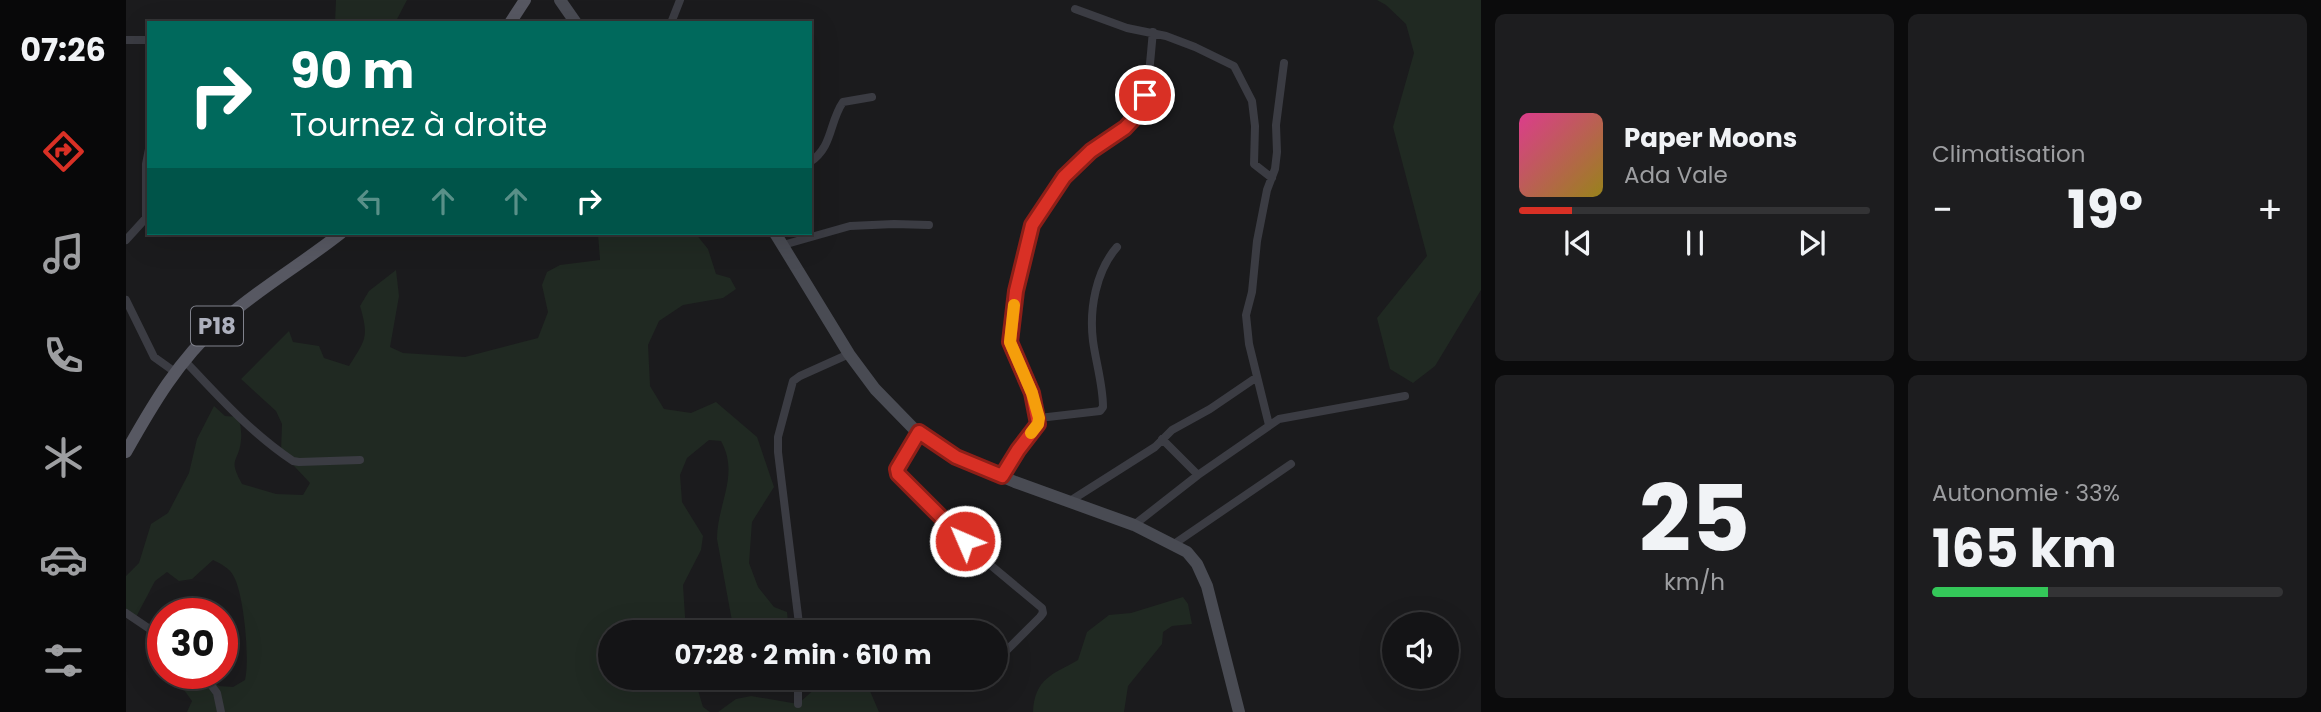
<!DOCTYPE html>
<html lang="fr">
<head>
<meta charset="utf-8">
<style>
  body { margin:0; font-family:Poppins,sans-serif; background:#1d1d1f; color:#f1f3f6; height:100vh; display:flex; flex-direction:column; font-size:26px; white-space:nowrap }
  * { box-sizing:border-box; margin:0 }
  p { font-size:23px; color:#9d9ea1 }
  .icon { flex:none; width:38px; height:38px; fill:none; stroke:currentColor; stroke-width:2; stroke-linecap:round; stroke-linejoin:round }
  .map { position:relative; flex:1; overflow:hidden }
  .panel { display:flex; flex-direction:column; gap:14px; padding:14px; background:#0b0b0c; width:840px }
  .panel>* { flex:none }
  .guide { position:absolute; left:21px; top:21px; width:665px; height:214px; border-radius:0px; box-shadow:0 7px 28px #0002,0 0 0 2px #333335; background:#00695c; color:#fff; overflow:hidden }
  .buttons { position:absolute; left:1256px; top:612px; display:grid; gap:14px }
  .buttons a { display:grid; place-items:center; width:77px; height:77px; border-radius:50%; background:#141416; box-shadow:0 7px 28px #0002,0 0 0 2px #333335; font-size:35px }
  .speed { position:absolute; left:21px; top:598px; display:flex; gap:14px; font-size:35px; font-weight:700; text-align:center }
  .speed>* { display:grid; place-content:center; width:91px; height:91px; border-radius:50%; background:#141416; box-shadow:0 7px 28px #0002,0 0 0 2px #333335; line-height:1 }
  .speed .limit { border:10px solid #d22; background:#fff; color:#111 }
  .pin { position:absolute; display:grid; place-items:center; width:60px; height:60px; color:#fff; margin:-30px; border:4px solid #fff; border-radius:50%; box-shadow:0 2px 7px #0007 }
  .me { position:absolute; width:77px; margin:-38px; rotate:315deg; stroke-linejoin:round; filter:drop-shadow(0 0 5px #0008) }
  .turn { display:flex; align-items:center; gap:24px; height:147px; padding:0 28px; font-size:32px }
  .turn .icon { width:91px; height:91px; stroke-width:2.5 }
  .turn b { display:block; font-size:49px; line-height:60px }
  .lanes { display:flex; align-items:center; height:66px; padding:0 28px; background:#0003; justify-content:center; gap:35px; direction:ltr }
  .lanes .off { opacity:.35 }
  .big { font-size:52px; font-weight:700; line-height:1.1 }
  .panel .card { flex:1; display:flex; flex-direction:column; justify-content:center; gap:10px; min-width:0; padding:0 24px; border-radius:10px; background:#1d1d1f }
  .panel .dial { align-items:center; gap:0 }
  .dial b { font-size:91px; line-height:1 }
  .song { display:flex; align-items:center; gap:21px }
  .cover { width:84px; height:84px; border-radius:10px; background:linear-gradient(135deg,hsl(330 70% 55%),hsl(50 70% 35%)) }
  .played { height:7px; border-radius:4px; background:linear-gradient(90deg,#d93025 15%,#333335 15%) }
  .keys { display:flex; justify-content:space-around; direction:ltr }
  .heat { display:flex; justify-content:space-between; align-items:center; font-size:38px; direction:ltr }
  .charge { height:10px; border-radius:5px; background:linear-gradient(90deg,#34c759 33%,#333335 0) }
  .panel .tiles { flex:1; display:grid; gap:14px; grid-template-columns:repeat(2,1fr) }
  .trip { position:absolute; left:472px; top:620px; width:410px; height:70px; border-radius:35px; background:#141416; box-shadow:0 7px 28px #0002,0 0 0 2px #333335; font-weight:700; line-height:70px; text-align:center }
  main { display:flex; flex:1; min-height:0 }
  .menu { display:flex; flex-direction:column; width:126px; justify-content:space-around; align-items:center; background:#080809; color:#9d9ea1 }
  .menu .icon { width:49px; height:49px }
  .menu .selected { color:#d93025 }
  .menu b { font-size:32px; color:#f1f3f6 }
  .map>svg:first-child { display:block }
  .green { fill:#202922 }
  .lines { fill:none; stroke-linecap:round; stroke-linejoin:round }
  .street { stroke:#3b3c43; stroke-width:8 }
  .secondary { stroke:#494b53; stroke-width:12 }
  .primary { stroke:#575862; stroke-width:12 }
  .route-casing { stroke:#8d1f18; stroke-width:18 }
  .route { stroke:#d93025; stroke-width:12 }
  .slow { stroke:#f59e0b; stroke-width:12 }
  .labels { text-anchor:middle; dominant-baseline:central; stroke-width:7; stroke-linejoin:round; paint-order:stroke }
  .shield { fill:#161618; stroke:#80828c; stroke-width:2 }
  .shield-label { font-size:23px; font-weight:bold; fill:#adb0bd }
</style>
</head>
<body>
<main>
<nav class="menu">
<b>07:26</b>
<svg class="icon selected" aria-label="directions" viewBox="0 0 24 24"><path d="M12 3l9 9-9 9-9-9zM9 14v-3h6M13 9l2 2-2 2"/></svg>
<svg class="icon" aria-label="music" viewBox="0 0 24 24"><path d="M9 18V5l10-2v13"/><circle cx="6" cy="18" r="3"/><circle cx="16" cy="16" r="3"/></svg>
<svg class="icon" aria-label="phone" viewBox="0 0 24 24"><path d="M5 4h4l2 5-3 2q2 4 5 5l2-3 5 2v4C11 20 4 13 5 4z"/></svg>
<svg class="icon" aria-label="climate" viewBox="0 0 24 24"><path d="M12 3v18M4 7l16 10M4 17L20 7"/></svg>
<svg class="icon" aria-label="car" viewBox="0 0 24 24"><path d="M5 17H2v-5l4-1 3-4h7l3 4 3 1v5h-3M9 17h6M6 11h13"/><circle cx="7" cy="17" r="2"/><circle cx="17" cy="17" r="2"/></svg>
<svg class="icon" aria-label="filters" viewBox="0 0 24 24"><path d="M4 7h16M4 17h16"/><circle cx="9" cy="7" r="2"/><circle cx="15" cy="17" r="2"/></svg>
</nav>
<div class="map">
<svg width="1355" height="712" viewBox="0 0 1355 712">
  <rect width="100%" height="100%" fill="#1b1b1d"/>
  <!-- green -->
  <path class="green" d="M210,0h71l-12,23h-60z
    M1251,0h104v290l-46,76 -22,17 -23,-14 -13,-51 50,-62 -34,-129 21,-74 -8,-29 -20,-19z
    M472,233h97l13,16 8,25 14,4 6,11 -13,9 -40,7 -24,16 -11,24 2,41 14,23 27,4 25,-11 41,35 17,50 -22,35 -3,41 9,24 16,20 13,5 2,20h-55l-17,-93c0,-35 23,-64 4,-98l-12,-1 -22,18 -7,17 2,27 21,34 -2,14 -18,35 3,47h-75v45h83l9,30 7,5h-523l5,-11 -13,-18 29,-4 11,7 14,1 12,-7c5,-20 -1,-85 -11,-103 -4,-9 -13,-13 -21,-17l-21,19 -13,2 -12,-9 -12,9 -20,38 -9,-6v-37l13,-13 12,-39 17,-11 21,-40 8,-34 17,-33 11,10 14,1c1,8 3,15 2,23 -2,23 -14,17 1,44l34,10 27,1 7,-12 -29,-31 1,-28 -6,-13 -35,-32 48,-48 4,11 26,4 5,12 25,8c17,-27 20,-29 11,-60l9,-15 27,-21 3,26 -9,51 13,6 62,4 73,-19 10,-26 -6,-27 5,-13 13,-7 40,-5z
    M1057,597l5,7 4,20 -20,2 -9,6 -1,12 -34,42 -4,26h-91c2,-34 19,-37 45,-52l9,-28 22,-17 22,-2z
    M702,677h36l15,35h-161l18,-13 15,-3 47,8z"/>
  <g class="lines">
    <!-- street -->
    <path class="street" d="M949,9l52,19 39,8 29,11 39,19 18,35 3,25 -1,38 18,14
      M545,23l9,-23
      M0,40h23
      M684,162c23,-15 19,-40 33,-60l29,-5
      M0,240l20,-22v-54l3,-15
      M657,245l67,-19 44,-2 35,1
      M0,300l28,57 21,15
      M58,360c34,36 67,73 109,101l6,1 61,-2
      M913,418l61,-7 3,-4c0,-22 -7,-44 -10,-66 -4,-32 3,-70 24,-94
      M1143,425l-20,-81 -3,-29 6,-23 5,-51 10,-51 8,-21 2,-17 -1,-27 8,-62
      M793,432c-7,12 -22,28 -21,42l84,84 60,50 1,5 -3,4 -44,44
      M1036,439l36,36
      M876,476l16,-26 20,-26c2,-27 -19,-50 -27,-75 -6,-18 13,-108 22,-126 14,-27 35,-51 57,-71 15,-13 40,-22 49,-41 11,-23 11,-53 14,-79
      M944,501l85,-54 17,-17 38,-21 47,-32
      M1008,525l64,-50 81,-56 126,-23
      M1048,544l117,-80
      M0,613l37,25
      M674,632l-22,-180v-15l15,-56 7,-5 49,-22
      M77,674l14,19 4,19
      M672,677v27
      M848,682l5,-5"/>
    <!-- secondary -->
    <path class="secondary" d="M434,0l16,23
      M649,233l74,121 26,35 37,38 18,14 26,16 59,25 119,43 53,27 10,12 10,22 32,126"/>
    <!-- primary -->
    <path class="primary" d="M384,23l15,-23
      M0,452c27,-48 52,-91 94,-129 38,-34 82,-59 121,-90"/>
  </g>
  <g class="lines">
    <!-- route casing -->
    <g class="route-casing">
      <path id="route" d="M839,541l-67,-67 -1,-5 22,-37 37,25 46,19 16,-26 20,-26 -6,-31 -22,-51 6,-51 16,-66 32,-48 27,-26 34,-23 13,-14 7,-19"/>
    </g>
    <!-- route -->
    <use href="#route" class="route"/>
    <!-- slow -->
    <path class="slow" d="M888,305l-4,37 22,51 7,25 -1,6 -7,9"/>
  </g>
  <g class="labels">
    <!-- shield labels -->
    <rect class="shield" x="65" y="306.5" width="52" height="39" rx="5"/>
    <g class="shield-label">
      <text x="91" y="326">P18</text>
    </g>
  </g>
</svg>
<div class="buttons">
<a><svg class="icon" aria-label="sound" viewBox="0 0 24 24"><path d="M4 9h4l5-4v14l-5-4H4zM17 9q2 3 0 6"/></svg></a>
</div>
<div class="speed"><div class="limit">30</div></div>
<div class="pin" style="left:1019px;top:95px;background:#d93025"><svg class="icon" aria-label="arrive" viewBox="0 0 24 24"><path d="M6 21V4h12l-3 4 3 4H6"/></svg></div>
<svg class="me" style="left:839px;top:541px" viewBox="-20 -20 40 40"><circle r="17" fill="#d93025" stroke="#fff" stroke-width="3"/><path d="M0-11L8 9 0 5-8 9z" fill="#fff"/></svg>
<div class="trip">07:28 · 2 min · 610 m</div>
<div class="guide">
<div class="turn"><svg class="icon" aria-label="right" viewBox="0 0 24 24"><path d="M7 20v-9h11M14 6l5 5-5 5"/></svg><div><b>90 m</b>Tournez à droite</div></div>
<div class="lanes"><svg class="icon off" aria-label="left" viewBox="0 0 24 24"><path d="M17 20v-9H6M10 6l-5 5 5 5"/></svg><svg class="icon off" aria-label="ahead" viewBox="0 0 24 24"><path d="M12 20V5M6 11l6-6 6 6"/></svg><svg class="icon off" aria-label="ahead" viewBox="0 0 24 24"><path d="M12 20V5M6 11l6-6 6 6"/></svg><svg class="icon" aria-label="right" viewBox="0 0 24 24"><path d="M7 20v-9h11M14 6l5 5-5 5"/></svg></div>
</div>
</div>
<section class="panel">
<div class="tiles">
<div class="card">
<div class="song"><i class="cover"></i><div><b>Paper Moons</b><p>Ada Vale</p></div></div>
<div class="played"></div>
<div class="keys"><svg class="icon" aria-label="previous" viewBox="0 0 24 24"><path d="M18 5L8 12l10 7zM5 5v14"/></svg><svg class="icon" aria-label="pause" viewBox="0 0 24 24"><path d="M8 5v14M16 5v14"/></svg><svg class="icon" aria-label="next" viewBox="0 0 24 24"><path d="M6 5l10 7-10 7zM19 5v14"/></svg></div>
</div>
<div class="card"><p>Climatisation</p>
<div class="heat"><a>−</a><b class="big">19°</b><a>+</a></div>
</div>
<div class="card dial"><b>25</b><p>km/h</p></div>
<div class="card"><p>Autonomie · 33%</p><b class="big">165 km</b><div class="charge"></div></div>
</div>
</section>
</main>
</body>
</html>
